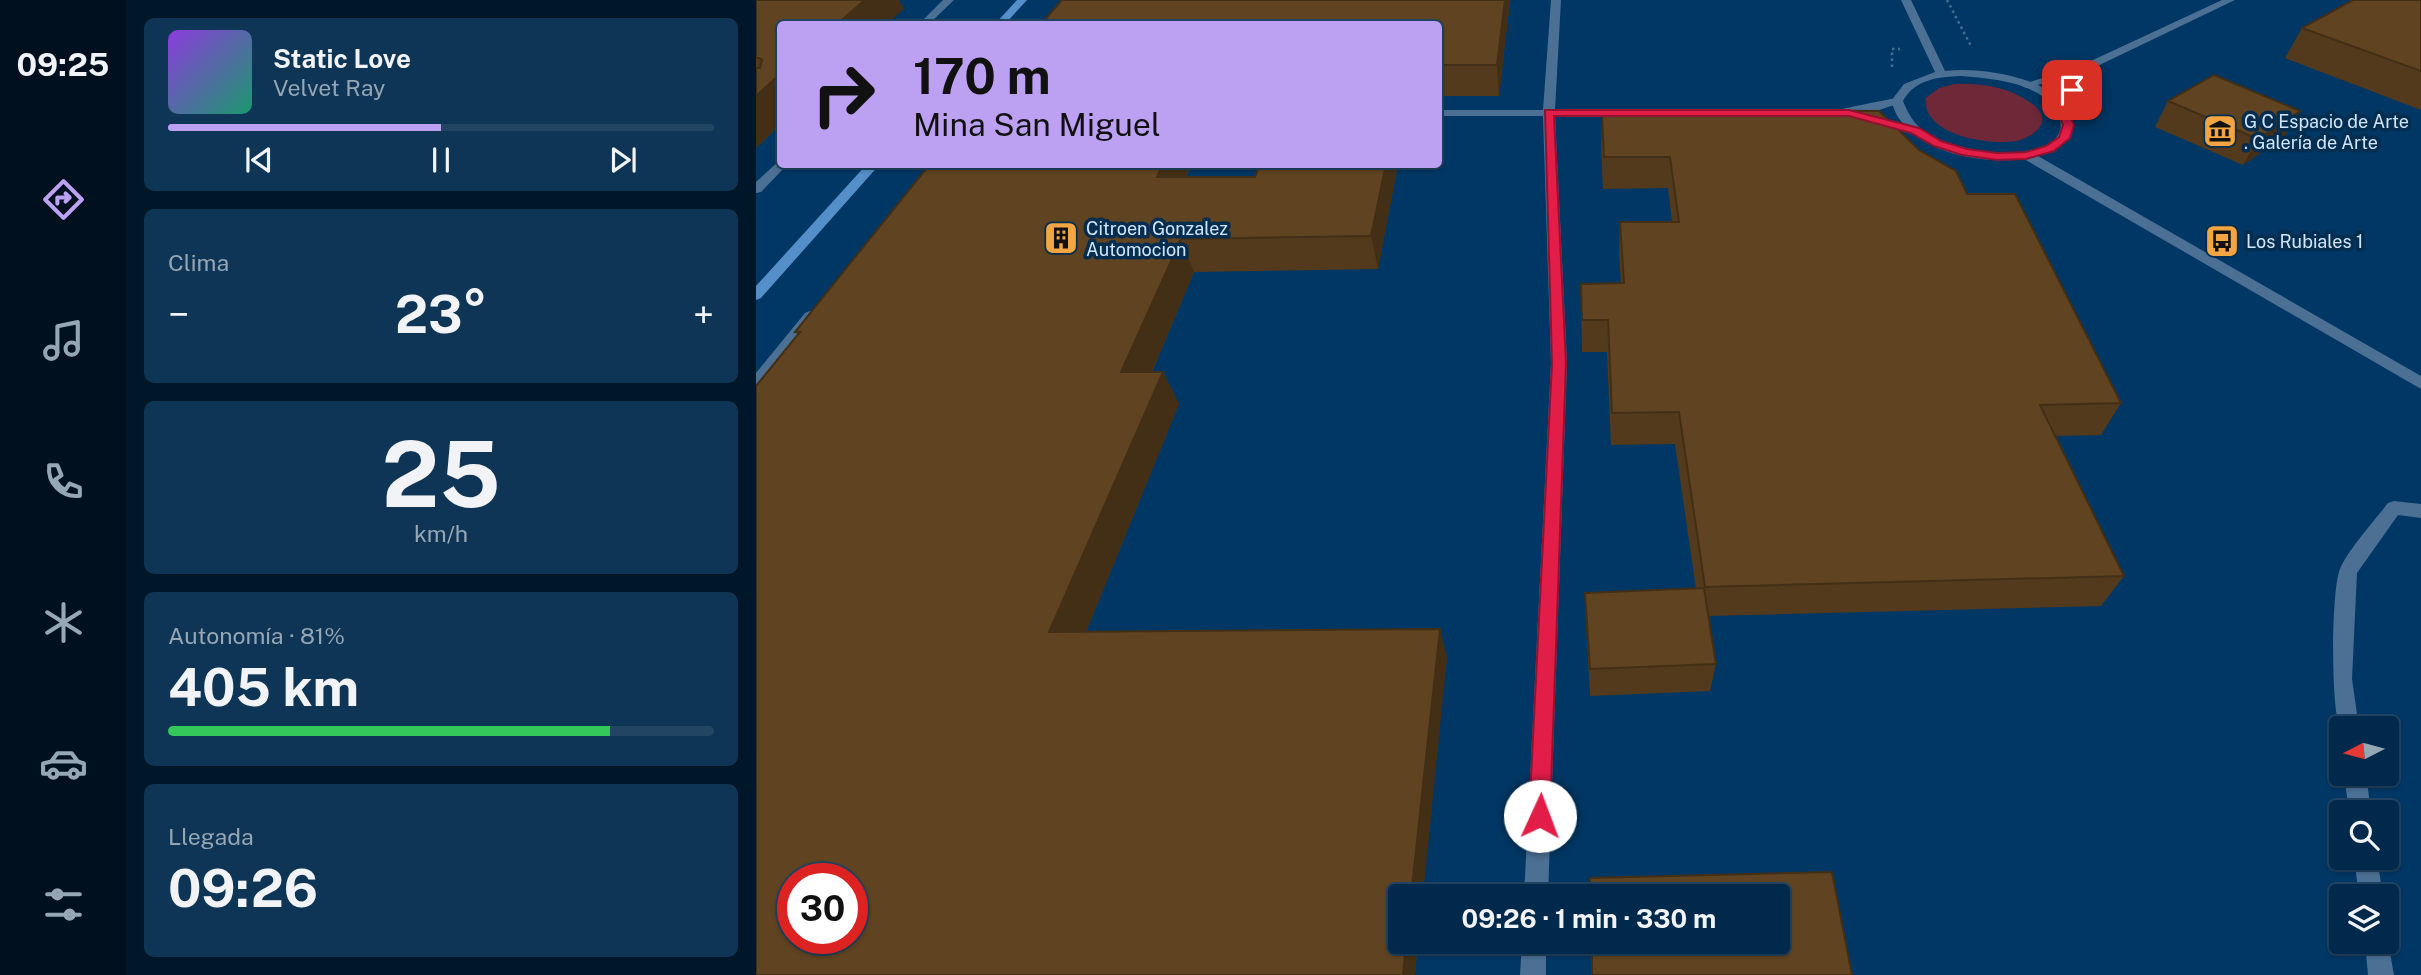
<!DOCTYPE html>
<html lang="es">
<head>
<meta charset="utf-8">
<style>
  body { margin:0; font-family:"Public Sans",sans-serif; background:#0e3555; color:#f1f3f6; height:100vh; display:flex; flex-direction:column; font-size:26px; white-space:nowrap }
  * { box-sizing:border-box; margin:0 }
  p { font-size:23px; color:#95a6b5 }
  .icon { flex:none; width:38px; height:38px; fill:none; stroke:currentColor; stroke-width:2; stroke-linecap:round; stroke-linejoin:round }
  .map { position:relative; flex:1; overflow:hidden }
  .sheet { display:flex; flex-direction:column; gap:18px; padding:18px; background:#001729; width:630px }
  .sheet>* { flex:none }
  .top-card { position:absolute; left:21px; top:21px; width:665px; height:147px; border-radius:7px; box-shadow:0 2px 5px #0004,0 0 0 2px #224563; background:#bca0f2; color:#111; overflow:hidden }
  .needle { width:46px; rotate:264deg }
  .buttons { position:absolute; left:1573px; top:716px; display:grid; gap:14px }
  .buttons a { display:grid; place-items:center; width:70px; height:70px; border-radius:7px; background:#00294b; box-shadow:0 2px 5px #0004,0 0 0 2px #224563; font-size:35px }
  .speed { position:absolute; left:21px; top:863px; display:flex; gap:14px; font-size:35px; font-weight:700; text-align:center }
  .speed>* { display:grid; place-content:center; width:91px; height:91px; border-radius:50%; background:#00294b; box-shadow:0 2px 5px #0004,0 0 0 2px #224563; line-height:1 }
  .speed .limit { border:10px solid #d22; background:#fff; color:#111 }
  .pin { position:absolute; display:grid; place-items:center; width:60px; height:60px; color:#fff; margin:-30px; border-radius:14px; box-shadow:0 4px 10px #0006 }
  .me { position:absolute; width:77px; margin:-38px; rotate:2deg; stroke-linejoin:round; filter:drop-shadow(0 0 5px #0008) }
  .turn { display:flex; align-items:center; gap:24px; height:147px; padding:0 21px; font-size:32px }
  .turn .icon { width:91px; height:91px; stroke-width:2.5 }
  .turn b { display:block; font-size:49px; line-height:60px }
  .big { font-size:52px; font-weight:700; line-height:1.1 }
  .sheet .widget { flex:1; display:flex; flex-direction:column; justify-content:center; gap:10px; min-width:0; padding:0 24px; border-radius:10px; background:#0e3555 }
  .sheet .dial { align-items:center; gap:0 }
  .dial b { font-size:91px; line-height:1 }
  .song { display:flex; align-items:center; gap:21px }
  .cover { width:84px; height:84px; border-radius:10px; background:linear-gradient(135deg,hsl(270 70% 55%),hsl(160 70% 35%)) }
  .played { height:7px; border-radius:4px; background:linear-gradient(90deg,#bca0f2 50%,#224563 50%) }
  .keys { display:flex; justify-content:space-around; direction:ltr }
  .heat { display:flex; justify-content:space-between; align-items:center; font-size:38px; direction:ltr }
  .charge { height:10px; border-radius:5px; background:linear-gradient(90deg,#34c759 81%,#224563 0) }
  .trip { position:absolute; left:632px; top:884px; width:402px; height:70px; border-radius:7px; background:#00294b; box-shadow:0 2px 5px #0004,0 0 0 2px #224563; font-weight:700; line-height:70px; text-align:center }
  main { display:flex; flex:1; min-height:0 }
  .dock { display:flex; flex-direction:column; width:126px; justify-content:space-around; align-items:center; background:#00101e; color:#95a6b5 }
  .dock .icon { width:49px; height:49px }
  .dock .selected { color:#bca0f2 }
  .dock b { font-size:32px; color:#f1f3f6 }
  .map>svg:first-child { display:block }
  .green { fill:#6e2837 }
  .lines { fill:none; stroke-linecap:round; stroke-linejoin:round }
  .path { stroke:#436f94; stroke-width:2.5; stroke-dasharray:2.5 3.5; stroke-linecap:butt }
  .minor { fill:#4b7094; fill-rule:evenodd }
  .tertiary { fill:#4b7094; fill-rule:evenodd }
  .secondary { fill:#548fc9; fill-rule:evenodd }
  .wall { fill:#533a1c }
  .shaded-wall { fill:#432f16 }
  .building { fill:#604320; stroke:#432f16; stroke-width:2; fill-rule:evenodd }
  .route { fill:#e11d48; stroke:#92132f; stroke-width:2 }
  .labels { text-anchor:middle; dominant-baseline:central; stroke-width:7; stroke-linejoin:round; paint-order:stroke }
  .far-poi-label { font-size:18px; fill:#d1e6fc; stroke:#052d4f; text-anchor:start }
</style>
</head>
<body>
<main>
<nav class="dock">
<b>09:25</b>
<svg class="icon selected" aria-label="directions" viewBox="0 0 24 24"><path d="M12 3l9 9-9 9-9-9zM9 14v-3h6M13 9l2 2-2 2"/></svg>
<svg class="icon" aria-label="music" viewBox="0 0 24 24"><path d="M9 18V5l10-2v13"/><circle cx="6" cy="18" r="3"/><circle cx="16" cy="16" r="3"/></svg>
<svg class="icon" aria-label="phone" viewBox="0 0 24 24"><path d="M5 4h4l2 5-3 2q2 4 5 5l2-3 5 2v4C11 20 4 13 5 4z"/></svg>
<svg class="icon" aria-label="climate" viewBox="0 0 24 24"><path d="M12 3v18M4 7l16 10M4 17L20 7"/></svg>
<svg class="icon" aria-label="car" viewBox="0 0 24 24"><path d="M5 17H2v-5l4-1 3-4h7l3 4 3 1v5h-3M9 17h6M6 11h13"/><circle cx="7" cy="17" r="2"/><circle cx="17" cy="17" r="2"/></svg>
<svg class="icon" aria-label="filters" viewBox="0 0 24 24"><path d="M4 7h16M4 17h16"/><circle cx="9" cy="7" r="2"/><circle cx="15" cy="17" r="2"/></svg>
</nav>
<section class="sheet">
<div class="widget">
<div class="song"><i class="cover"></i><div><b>Static Love</b><p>Velvet Ray</p></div></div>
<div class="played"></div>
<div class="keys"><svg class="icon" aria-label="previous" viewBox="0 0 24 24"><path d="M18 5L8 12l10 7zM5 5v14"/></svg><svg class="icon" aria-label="pause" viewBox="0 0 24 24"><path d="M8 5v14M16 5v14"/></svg><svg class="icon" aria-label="next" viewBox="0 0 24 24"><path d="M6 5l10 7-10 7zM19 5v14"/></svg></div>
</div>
<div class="widget"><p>Clima</p>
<div class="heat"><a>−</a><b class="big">23°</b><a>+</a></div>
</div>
<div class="widget dial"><b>25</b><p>km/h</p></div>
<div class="widget"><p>Autonomía · 81%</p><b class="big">405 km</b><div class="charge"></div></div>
<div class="widget"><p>Llegada</p><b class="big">09:26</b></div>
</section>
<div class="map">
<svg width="1665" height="975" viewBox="0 0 1665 975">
  <rect width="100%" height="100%" fill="#003764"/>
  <!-- green -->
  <path class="green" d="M1199,84c28,-1 53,3 76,19 24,16 6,33 -15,38 -27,5 -95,-6 -90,-43l13,-10z"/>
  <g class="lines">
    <!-- path -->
    <path class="path" d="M1191,0l25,48
      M1136,67v-18h8"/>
    <!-- minor -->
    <path class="minor" d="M187,0h11l-25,24h-10z
      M795,0h10l-6,110h240l6,3 -6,3h-240l12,247 -19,533h-24l27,-533 -8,-247h-105v-6h105z
      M1466,0h13l-148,71 -20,42 -10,-2 17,-36 -48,13 -6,-3 58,-18z
      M1141,98l4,1v4c-19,5 -56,22 -73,10 5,-3 58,-13 69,-15z
      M1113,115l50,13 2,3 -6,4 -50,-14 -2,-2z
      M24,160v4h7l-2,3 -24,25 -5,1v-11z
      M54,311l7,5 -2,3 -53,69 -6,2v-17l49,-60z
      M1638,501l27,3v14l-23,-3 -41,58 -5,106 7,49h-17v7c-12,-18 -11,-145 -2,-166 7,-18 35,-49 48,-66z
      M1588,774h22l5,38h-22z
      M1598,858h23l6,38h-24z
      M1631,936l7,39h-26l-3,-33h22z
      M766,942h24v33h-26z"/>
    <!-- tertiary -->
    <path class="tertiary" d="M1145,0h10l34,71c26,-3 55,1 80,9 46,15 71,54 13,76l383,220v13l-397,-230c-40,5 -97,-4 -123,-38 -5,-5 -7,-13 -10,-20l13,-17 31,-12zM1205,76c33,3 85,6 98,42 3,7 2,14 -3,20 -28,28 -103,13 -132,-7 -11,-8 -16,-18 -21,-30 12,-22 35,-24 58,-25z"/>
    <!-- secondary -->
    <path class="secondary" d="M261,0h10l-22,24h-10z
      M111,164h13l-119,134 -5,2v-14z"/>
  </g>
  <!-- wall -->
  <path class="wall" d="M0,0l148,9 -124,15v101l-24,23z
    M306,0h448l-11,96h-61v-72z
    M1665,0v110l-136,-52 17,-30z
    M1412,101l132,10 -15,25 -42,29 -88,-38z
    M1018,110l193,84 154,209 -20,32 -45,1 68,140 -23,30 -392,10 7,48 -6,27 -120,5 -4,-75 -1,-28 111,-4 -21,-145 -64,1 -4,-93h-25l-1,-68 40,-1 -2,-29 1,-32h52l-4,-34 -65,1 -2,-42 1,-31 171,-2z
    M174,164h262l-6,13h69l143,-13 -20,105 -184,3 -42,100h11l16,32 -93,228 354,-3 7,29 -47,284h18l-3,33 -620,-643z"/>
  <!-- shaded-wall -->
  <path class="shaded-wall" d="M109,0h34l5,9 -17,15h-50z
    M749,0h5l-11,96 -2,-31z
    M24,74v51l-24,23v-52z
    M1544,111l-15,25 -42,29 15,-26z
    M407,164h29l-23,46 -12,-33z
    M630,164h12l-20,105 -7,-33z
    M425,239l13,33 -56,132 -17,-32z
    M407,372l16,32 -105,257 -25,-29z
    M684,629l7,29 -24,238h-12z
    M650,942h12l-3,33h-12z"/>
  <!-- building -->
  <path class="building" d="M0,0h109l-28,24h-57v50l-24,22v-28h4l2,-8 -3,-2h-3z
    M306,0h443l-8,65h-59v-41h-397z
    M1597,0h68v71l-119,-43z
    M1458,75l86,36 -42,28 -90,-38z
    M1018,110l105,1 40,39 37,21 11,23h48l106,209 -81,2 84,171 -419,11 -26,-175 -67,1 -4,-93h-26l-1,-36 43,-1 -4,-61h59l-9,-65h-66l-2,-41 173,-2z
    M174,164h233l-6,13h98l5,-13h126l-15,72 -190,3 -60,133h42l-114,260 391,-3 -29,267h-11v46h6l-3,33h-647v-589l44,-54h-5zM37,878h59v60h-59z
    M948,588l12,76 -126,5 -5,-76z
    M1076,872l20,103h-260v-33h186v-46h-188v-18z"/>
  <!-- route -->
  <path class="route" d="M1313,87l8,3 -9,20 6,15 -4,13 -16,13 -28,8 -29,1 -35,-5 -28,-9 -23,-13 -62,-17h-295l12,247 -16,453 -3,7 -7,3 -8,-3 -3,-7 23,-453 -7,-253h304l70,18 22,13 26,8 30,4 29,-1 20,-6 13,-9 4,-12 -6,-15z"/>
  <!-- icons -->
  <defs>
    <g id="museum-square" transform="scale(1.75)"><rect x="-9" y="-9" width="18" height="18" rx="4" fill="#f2a540" stroke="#052d4f"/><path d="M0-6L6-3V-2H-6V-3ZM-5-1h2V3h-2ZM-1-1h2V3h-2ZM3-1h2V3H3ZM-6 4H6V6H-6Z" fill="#111"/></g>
    <g id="building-square" transform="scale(1.75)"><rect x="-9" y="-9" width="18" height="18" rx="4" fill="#f2a540" stroke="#052d4f"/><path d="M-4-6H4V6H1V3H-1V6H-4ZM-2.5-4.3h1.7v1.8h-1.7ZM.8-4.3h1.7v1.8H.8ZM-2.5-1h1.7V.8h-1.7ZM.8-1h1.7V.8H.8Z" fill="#111"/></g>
    <g id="bus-square" transform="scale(1.75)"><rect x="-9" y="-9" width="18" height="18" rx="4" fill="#f2a540" stroke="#052d4f"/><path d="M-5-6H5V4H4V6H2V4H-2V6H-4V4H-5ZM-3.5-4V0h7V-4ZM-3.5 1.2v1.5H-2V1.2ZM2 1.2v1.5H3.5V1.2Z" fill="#111"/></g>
  </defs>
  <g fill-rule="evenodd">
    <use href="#museum-square" x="1464" y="131"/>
    <use href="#building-square" x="305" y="238"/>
    <use href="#bus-square" x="1466" y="241"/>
  </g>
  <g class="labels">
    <!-- far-poi labels -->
    <g class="far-poi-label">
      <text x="1488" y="121">G C Espacio de Arte<tspan x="1488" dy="21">. Galería de Arte</tspan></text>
      <text x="330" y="228">Citroen Gonzalez<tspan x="330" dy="21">Automocion</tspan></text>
      <text x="1490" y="241">Los Rubiales 1</text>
    </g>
  </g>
</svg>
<div class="buttons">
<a><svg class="needle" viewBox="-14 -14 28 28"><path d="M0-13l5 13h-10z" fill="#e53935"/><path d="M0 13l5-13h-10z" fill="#95a6b5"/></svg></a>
<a><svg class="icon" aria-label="search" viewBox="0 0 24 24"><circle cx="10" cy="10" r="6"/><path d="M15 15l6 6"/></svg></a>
<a><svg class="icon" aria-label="layers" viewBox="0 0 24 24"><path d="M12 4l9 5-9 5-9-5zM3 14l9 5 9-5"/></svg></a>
</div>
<div class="speed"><div class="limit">30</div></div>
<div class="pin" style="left:1316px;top:90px;background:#d93025"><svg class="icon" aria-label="arrive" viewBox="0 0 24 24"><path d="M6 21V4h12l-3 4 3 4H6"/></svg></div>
<svg class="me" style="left:784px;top:816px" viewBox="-20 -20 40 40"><circle r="19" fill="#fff"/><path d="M0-13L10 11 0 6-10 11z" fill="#e11d48"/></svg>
<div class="trip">09:26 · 1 min · 330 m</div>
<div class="top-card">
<div class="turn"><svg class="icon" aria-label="right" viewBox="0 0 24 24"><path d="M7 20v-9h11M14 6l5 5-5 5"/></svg><div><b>170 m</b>Mina San Miguel</div></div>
</div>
</div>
</main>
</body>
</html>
